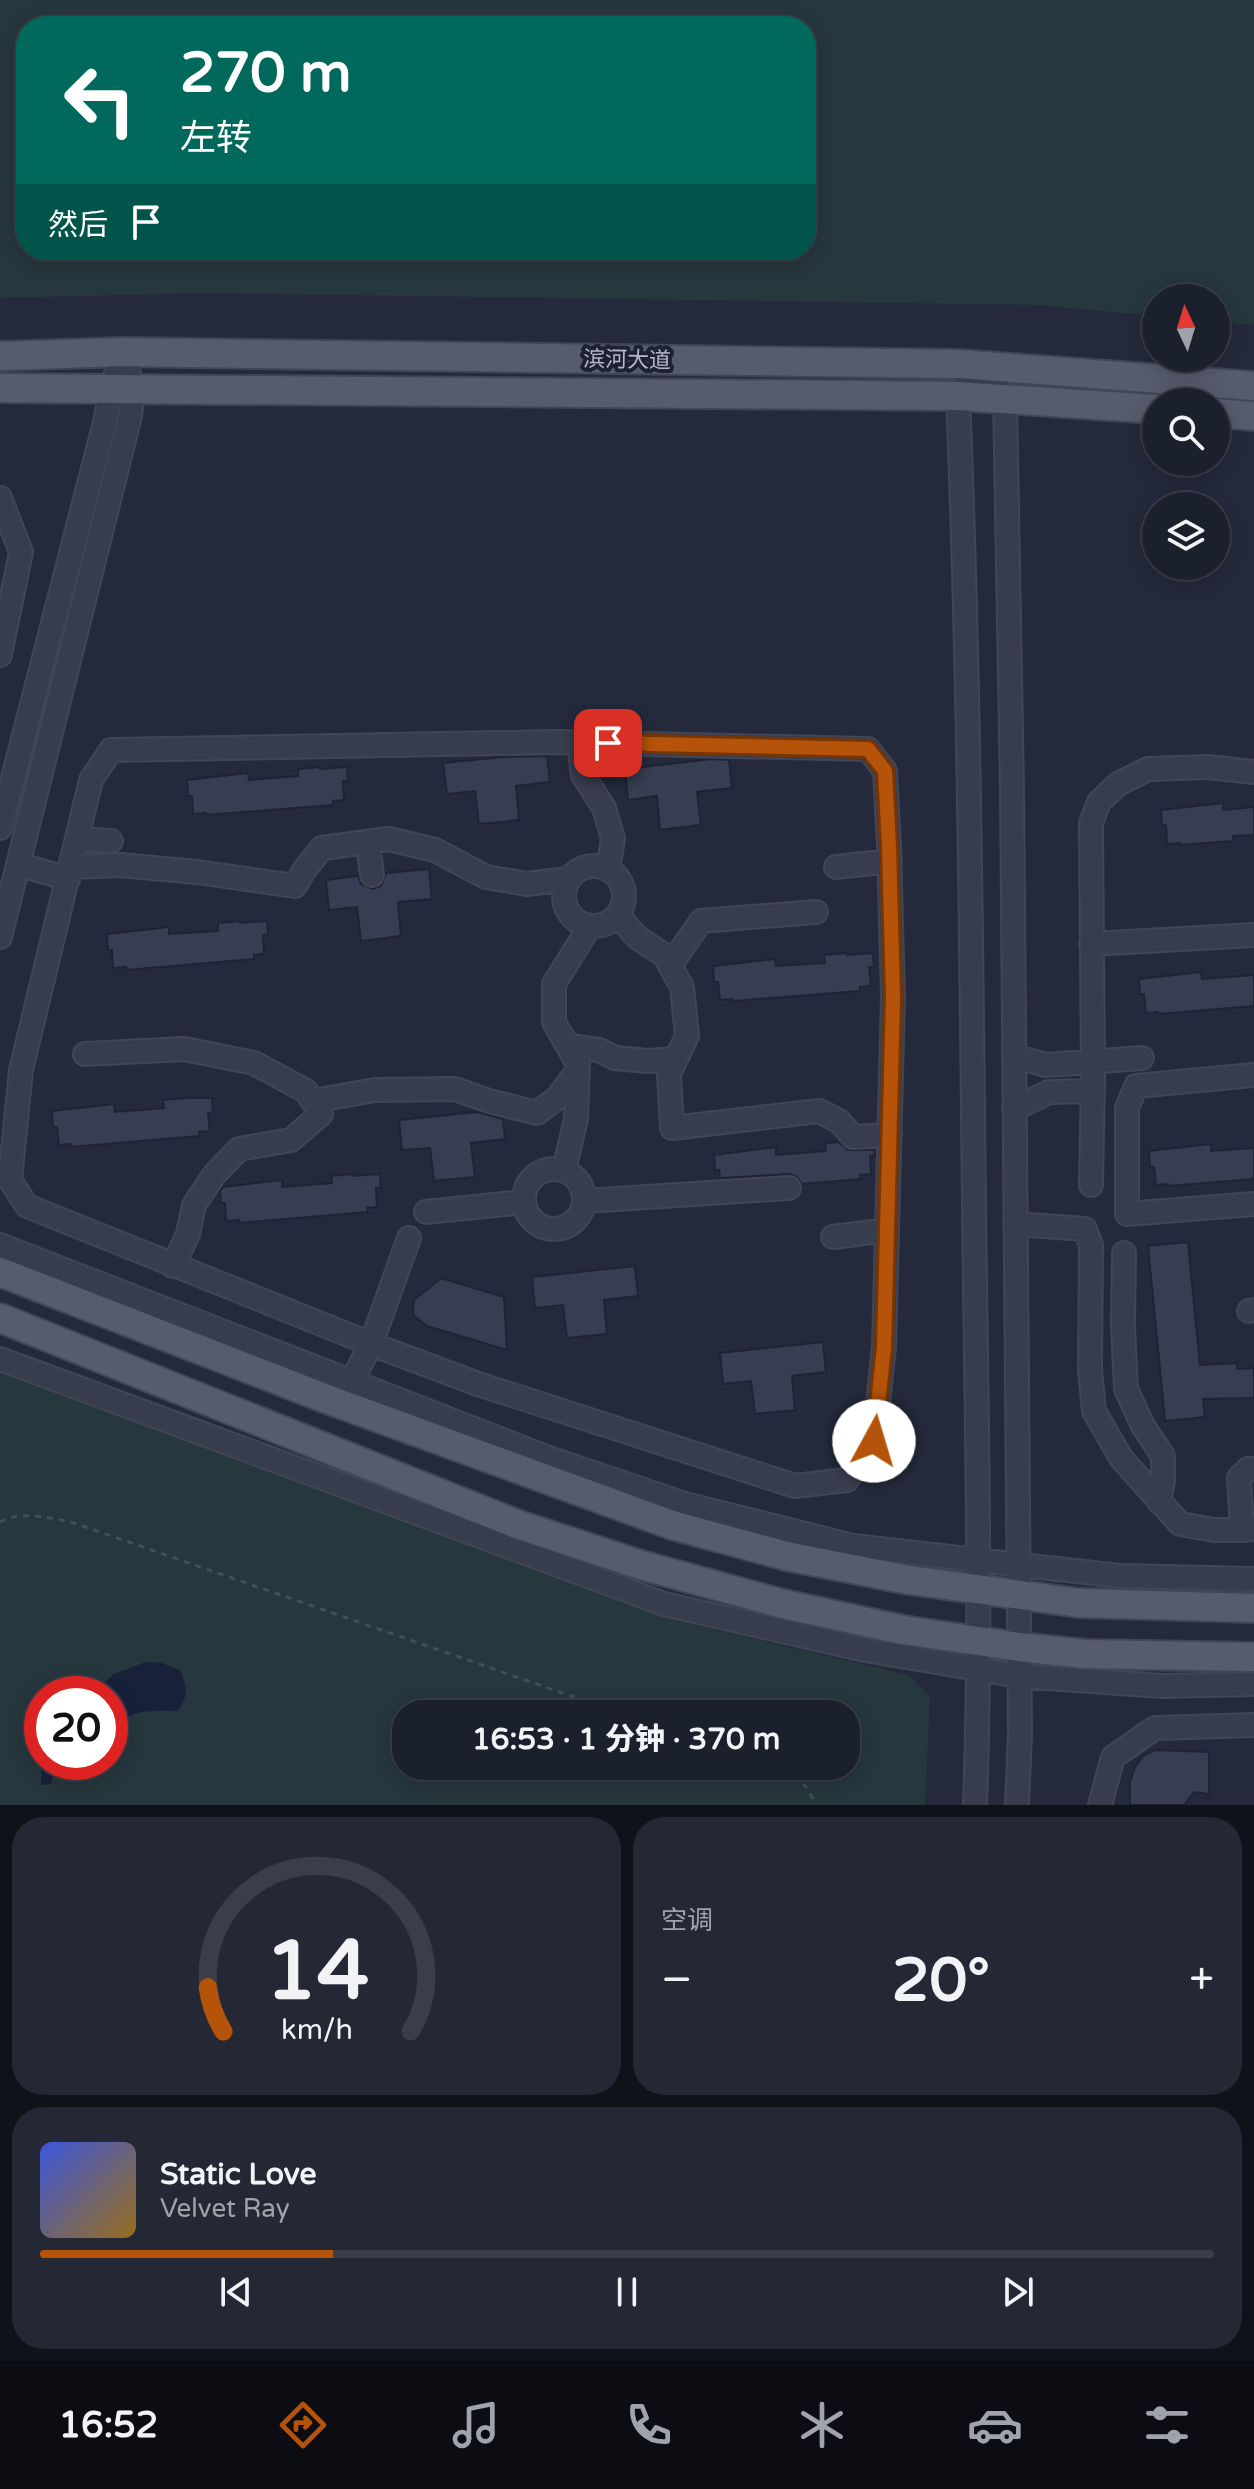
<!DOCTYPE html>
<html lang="zh">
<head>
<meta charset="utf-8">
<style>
  body { margin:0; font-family:"Varela Round","Noto Sans SC",sans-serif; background:#242835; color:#f1f3f6; height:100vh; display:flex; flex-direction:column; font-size:30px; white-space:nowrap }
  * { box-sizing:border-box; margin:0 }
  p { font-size:26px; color:#a0a3aa }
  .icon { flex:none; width:44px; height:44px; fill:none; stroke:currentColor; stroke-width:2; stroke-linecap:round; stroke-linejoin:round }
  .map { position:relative; height:1805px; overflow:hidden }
  .side { display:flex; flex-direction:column; gap:12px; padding:12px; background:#0f1219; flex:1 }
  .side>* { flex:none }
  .top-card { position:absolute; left:16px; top:16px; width:800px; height:244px; border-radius:32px; box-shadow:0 4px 20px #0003,0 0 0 2px #393e49; background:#00695c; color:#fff; overflow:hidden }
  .needle { width:52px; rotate:356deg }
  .fabs { position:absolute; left:1142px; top:284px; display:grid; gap:16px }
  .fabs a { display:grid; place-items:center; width:88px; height:88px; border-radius:50%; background:#1b202d; box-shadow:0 4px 20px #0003,0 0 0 2px #393e49; font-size:40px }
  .speed { position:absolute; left:24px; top:1676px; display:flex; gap:16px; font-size:40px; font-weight:700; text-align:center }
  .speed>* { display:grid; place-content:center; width:104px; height:104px; border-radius:50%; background:#1b202d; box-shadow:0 4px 20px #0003,0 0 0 2px #393e49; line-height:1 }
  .speed .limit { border:12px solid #d22; background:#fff; color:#111 }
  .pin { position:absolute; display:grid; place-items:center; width:68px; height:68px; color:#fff; margin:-34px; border-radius:16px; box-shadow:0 4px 12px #0006 }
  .me { position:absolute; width:88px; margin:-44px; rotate:6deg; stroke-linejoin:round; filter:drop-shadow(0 0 6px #0008) }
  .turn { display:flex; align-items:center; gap:28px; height:168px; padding:0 32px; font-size:36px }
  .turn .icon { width:104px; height:104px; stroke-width:2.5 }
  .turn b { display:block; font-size:56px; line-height:68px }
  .then { display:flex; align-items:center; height:76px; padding:0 32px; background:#0003; gap:16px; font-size:30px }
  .big { font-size:60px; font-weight:800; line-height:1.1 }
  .side .widget { flex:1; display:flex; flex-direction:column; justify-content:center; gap:12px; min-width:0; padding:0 28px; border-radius:32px; background:#242835 }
  .side .dial { align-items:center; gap:0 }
  .dial svg { height:208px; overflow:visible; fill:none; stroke:#393e49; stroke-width:7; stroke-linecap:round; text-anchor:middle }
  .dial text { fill:#f1f3f6; stroke:none }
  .song { display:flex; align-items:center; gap:24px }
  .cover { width:96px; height:96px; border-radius:12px; background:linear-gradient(135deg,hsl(230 70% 55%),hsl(40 70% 35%)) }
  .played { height:8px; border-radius:4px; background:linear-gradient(90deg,#b45309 25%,#393e49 25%) }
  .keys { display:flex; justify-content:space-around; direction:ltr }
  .heat { display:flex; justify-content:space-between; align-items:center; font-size:44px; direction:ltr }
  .side .tiles { flex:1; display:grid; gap:12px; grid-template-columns:1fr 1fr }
  .widget:last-child { grid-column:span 2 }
  .trip { position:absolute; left:392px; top:1700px; width:468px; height:80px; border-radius:32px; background:#1b202d; box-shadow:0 4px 20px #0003,0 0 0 2px #393e49; font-weight:800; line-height:80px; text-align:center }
  .tab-bar { display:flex; height:128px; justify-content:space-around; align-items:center; background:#0b0d12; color:#a0a3aa }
  .tab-bar .icon { width:56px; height:56px }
  .tab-bar .selected { color:#b45309 }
  .tab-bar b { font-size:36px; color:#f1f3f6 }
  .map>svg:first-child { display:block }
  .green { fill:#26373d; fill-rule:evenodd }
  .water { fill:#18203a }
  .building { fill:#373d52; stroke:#1f2434; stroke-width:2 }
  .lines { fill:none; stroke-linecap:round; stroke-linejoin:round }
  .minor-casing { stroke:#414656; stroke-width:26 }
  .major-casing { stroke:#414656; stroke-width:32 }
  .path { stroke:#3f5056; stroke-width:3; stroke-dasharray:6 6; stroke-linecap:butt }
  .minor { stroke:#383d4d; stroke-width:22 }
  .major { stroke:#565c6d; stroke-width:28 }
  .route-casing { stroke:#753606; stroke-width:20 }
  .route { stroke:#b45309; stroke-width:14 }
  .labels { text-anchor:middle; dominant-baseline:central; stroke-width:8; stroke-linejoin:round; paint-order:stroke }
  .street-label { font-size:22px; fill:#b4b8c8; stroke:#1d2232 }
</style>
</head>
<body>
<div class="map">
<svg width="1254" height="1805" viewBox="0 0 1254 1805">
  <rect width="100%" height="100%" fill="#242a3c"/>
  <!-- green -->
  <path class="green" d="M0,0h1254v325l-38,-3v-24h-60v18l-118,-11 -833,-12 -205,5zM26,26h780v224h-780z
    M0,1372l678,249 231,54 21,22 -5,108h-925zM42,1694h68v68h-68zM406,1714h440v52h-440z"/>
  <!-- water -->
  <path class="water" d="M146,1662l16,1 19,8c6,17 7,26 -3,40 -15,0 -41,-2 -51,7 -7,6 -9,14 -17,19v-43h-19l23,-20z
    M42,1753v9h18l-6,8 -3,14 -10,1z"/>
  <!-- building -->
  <path class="building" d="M547,756l3,26 -34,4 3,34 -40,4 -4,-33 -28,3 -4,-31 60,-6z
    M712,759l17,1 3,28 -35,4 4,33 -41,5 -3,-34 -29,4 -3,-31z
    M320,767v2l27,-2 1,14h-5l1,19 -11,1v4l-127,10v-2l-13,1 -1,-18h-4l-1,-16 61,-7 1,7 49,-4v-7z
    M1223,803v7l31,-3v28l-21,1v5l-53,4v-2l-13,1 -1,-19h-4l-1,-15z
    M429,869l3,30 -34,3 3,34 -40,5 -4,-34 -28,3 -3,-30 32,-4 3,8 12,5 8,-3 5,-13z
    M240,921v2l27,-2 1,14h-5l1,19 -10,1v4l-128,11v-3l-13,1 -1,-18h-4l-1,-16 62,-7v7l49,-3v-8z
    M847,953v2l26,-2 1,14h-5l2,19 -11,1v4l-127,10 -1,-2 -12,1 -2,-18h-4l-1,-16 62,-7 1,7 49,-3 -1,-8z
    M1201,972l1,7 52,-4v31l-96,8v-2l-12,1 -2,-19h-4l-1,-15z
    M186,1098h26l1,14 -5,1 2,18 -11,1v4l-128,11v-3l-12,1 -2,-18h-4l-1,-16 62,-7 1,8 49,-4 -1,-8z
    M477,1112l26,7 2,20 -34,4 4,34 -41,4 -4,-33 -28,2 -3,-30z
    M839,1142l9,8h26l1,5 -5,1 1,18 -11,1 1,4 -59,5 -6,-8 -7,-2 -69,4 -1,-8h-4l-1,-15 62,-8v8l50,-4 -1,-8z
    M1211,1144v7l43,-3v31l-86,7v-2l-12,1 -2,-18h-4l-1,-16z
    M353,1174v2l27,-2 1,14h-5l1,19 -10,1v4l-128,11v-3l-13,1 -1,-18h-4l-1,-12 3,-4 59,-7v7l50,-4 -1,-7z
    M1188,1242l12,123 37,-2v6l17,-1v30l-51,1 2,18 -40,4 -17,-175z
    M635,1266l3,30 -34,4 3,34 -40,4 -4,-33 -28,3 -3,-31z
    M441,1278l63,19 3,53 -80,-24 -14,-11 1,-15z
    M823,1342l3,30 -34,4 3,34 -40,4 -4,-33 -28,3 -3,-31z
    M1155,1750l54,2v42l-15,-2 -10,13h-54v-24l5,-14 9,-12z"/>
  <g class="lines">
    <!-- minor casing -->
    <g class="minor-casing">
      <path id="minor" d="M0,498l21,54 -21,103
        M579,743l4,32 21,33 9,30 -3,20 -7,9
        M0,828l105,-406 6,-33 12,-37 10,37 -3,27 -130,521
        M78,839l33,2
        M368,842l4,33
        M18,864l50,15
        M564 896a30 30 0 1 1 60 0a30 30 0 1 1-60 0Z
        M71,867l49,-2 77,7 98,14 10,-17 17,-21 67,-9 46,11 51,27 41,7 41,-5
        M836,867l54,-6
        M617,915l21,23 26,17 18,32 5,49 -18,38 3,54 147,-17 20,10 14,16 37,-2
        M1091,944l163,-9
        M670,966l31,-45 115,-9
        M569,1046l30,4 16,8 33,3 28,-2
        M85,1054l99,-5 70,14 52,28 15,23 -30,26 -52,9 -25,26 -20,30 -6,29 -15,32
        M1014,1056l32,9 96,-7
        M1254,1075l-118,11 -9,22v106l127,-10
        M313,1101l62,-11 80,-1 34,12 48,12 20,-15 21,-28
        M1014,1109l35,-17 44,-1
        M524 1199a30 30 0 1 1 60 0a30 30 0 1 1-60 0Z
        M564,1170l12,-51 2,-55 -24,-42v-38l36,-58
        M1091,1185l2,-107 -2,-255 8,-21 19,-18 30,-15 60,-2 46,5
        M585,1201l204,-13
        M426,1212l98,-10
        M1015,1224l70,5 6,16 -1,125 4,41 27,47 59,66 34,6h28
        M833,1237l54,-7
        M0,1245l549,213 136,46 168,42 267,30 134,3
        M1124,1253l-1,73 3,63 17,37 20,30v25l-4,21
        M1249,1311l5,-1
        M0,1359l664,245 201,46 154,26 143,10 92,-2
        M340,1404l31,-60 107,40 317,102 52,-6 27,-39 10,-94 9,-350 -4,-151 -4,-75 -17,-22 -310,-7 -447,8 -20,30 -70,290 -11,110 17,26 344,138 38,-106
        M1254,1529l-12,1 -3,-52 9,-9h6
        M975,1805c7,-200 1,-401 -1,-602 -3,-269 -5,-538 -16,-807l25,-30 22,32 7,391 8,947 -3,69
        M1100,1805l13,-48 42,-29 99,-3"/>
    </g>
    <!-- major casing -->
    <g class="major-casing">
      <path id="major" d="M0,356l123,-4 835,12 296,22
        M0,388l958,8 198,13
        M1216,413l38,3
        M0,1272l327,127 345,126 114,31 123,24 170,23 175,5
        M0,1318l519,207 122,40 142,39 120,26 116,17 66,7 169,3"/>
    </g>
    <!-- path -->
    <path class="path" d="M0,1522c21,-12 48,-4 71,0l552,192
      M772,1766c21,7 36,17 43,39"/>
    <!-- minor -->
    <use href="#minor" class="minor"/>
    <!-- major -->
    <use href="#major" class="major"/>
  </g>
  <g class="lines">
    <!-- route casing -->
    <g class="route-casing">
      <path id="route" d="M608,743l260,6 17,22 4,75 4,151 -9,350 -10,94"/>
    </g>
    <!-- route -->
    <use href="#route" class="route"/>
  </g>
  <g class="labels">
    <!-- street labels -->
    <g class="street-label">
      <text transform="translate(627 360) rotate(1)">滨河大道</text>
    </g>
  </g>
</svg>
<div class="fabs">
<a><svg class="needle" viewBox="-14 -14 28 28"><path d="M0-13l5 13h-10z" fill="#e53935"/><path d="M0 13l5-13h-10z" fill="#a0a3aa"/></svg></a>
<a><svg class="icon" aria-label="search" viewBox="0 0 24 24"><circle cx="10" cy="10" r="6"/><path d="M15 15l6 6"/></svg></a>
<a><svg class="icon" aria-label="layers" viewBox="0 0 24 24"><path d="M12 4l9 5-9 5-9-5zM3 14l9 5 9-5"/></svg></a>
</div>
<div class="speed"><div class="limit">20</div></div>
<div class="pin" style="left:608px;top:743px;background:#d93025"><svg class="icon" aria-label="arrive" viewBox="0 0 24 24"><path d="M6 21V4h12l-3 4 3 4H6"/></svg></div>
<svg class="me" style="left:874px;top:1441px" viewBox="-20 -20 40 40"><circle r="19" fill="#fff"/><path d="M0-13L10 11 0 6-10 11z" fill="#b45309"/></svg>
<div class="trip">16:53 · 1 分钟 · 370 m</div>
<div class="top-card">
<div class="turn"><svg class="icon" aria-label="left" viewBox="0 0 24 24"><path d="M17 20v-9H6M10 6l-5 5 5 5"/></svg><div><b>270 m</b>左转</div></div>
<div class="then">然后<svg class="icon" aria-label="arrive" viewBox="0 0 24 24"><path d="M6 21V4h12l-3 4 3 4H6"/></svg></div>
</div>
</div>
<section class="side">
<div class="tiles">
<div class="widget dial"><svg viewBox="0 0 100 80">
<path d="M14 69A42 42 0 1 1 86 69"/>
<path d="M14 69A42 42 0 0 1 8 52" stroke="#b45309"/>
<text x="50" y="56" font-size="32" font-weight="700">14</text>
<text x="50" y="72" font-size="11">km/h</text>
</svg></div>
<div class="widget"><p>空调</p>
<div class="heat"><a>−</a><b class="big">20°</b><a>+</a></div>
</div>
<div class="widget">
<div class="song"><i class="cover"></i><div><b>Static Love</b><p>Velvet Ray</p></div></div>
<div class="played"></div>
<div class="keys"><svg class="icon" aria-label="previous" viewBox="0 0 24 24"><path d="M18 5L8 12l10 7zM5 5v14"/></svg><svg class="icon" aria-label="pause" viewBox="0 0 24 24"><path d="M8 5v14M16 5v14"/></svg><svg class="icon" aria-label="next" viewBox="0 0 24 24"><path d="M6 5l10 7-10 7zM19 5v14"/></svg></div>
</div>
</div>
</section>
<nav class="tab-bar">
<b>16:52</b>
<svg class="icon selected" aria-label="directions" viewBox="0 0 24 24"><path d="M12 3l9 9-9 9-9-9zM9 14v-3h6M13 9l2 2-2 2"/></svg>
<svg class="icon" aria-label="music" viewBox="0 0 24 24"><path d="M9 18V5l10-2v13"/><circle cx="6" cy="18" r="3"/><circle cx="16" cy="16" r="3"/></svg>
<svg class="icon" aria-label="phone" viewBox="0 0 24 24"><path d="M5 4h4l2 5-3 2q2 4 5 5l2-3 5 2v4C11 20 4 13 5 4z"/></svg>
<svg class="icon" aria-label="climate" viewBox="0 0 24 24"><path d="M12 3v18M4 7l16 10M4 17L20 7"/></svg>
<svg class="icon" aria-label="car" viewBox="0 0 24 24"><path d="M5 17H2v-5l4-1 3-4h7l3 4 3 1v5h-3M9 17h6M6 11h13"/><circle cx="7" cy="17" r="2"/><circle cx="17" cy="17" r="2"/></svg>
<svg class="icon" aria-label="filters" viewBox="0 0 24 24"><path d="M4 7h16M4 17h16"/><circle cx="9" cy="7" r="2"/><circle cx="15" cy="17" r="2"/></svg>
</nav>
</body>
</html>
